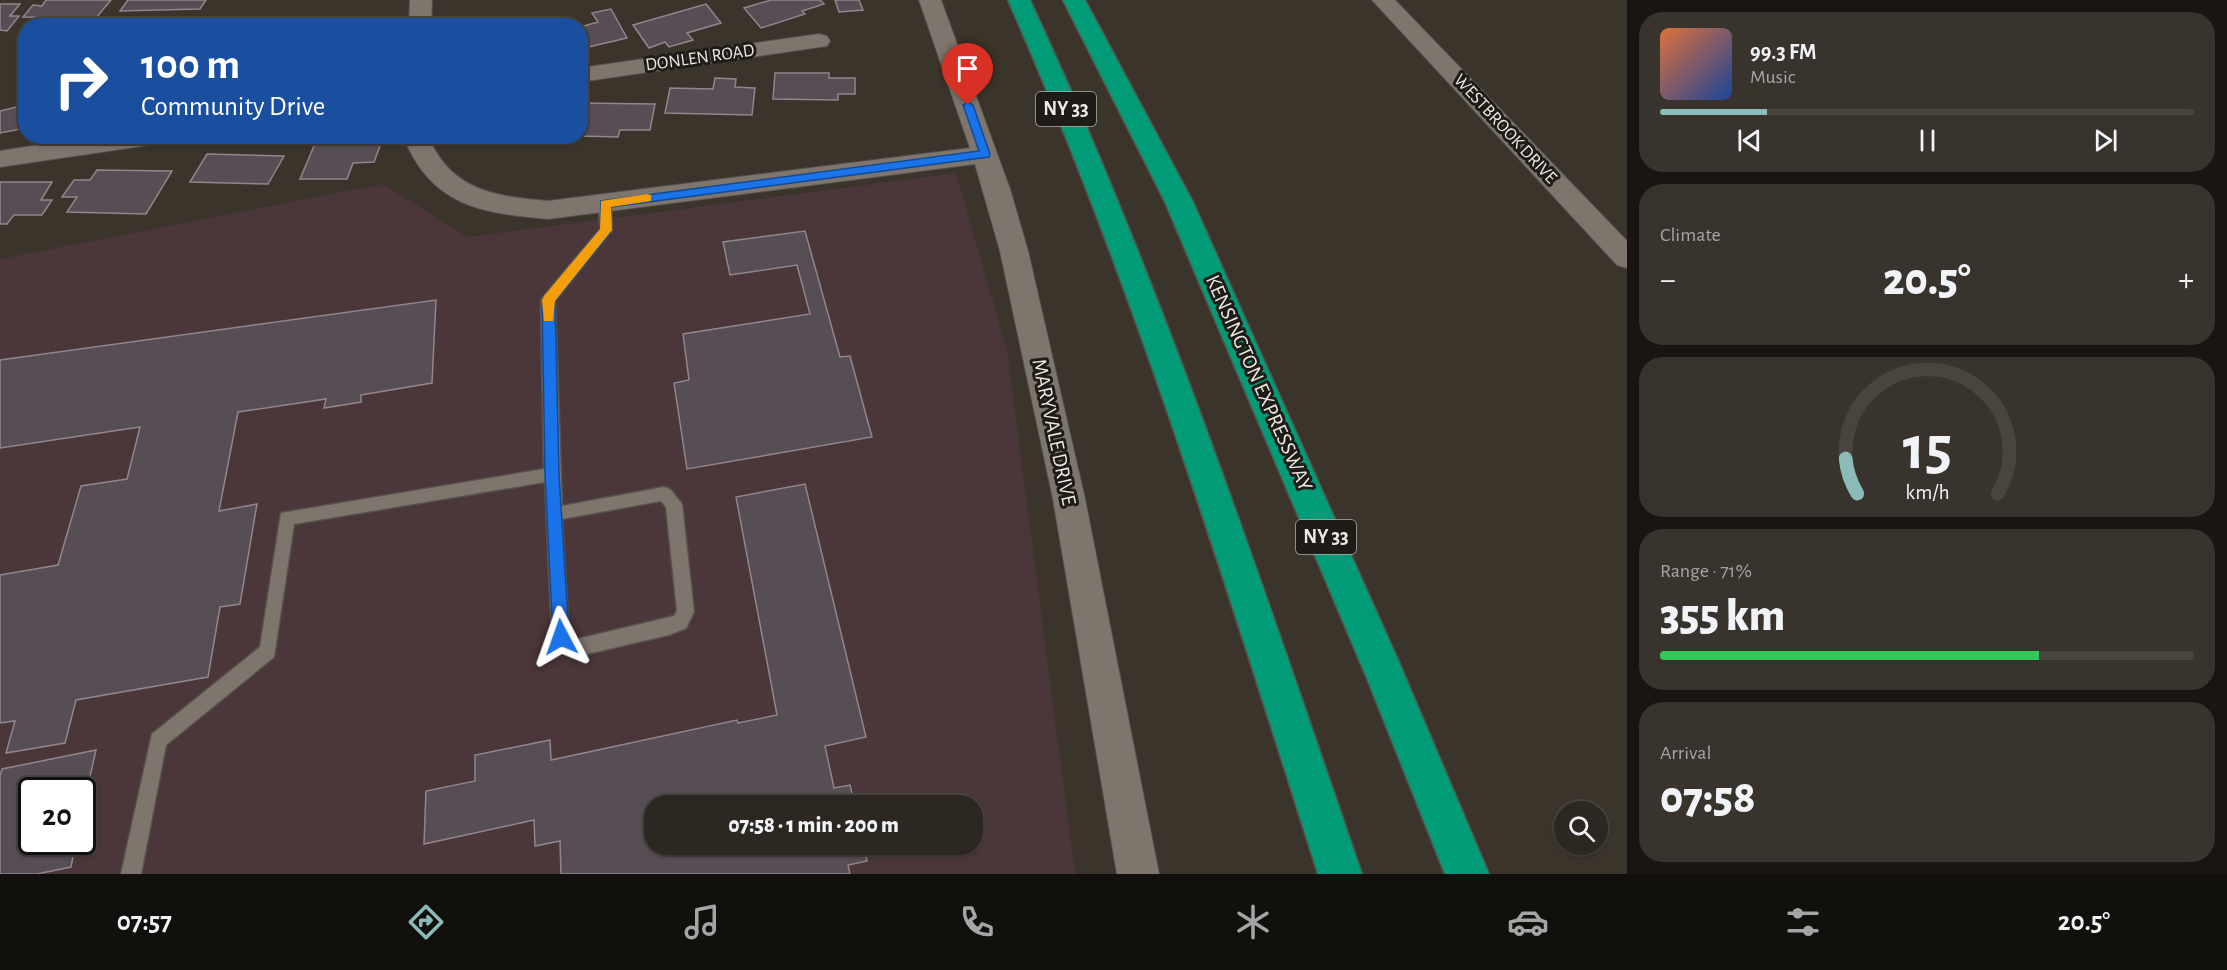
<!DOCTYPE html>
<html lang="en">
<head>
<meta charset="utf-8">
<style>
  body { margin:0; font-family:"Alegreya Sans",sans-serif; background:#38332d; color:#f1f3f6; height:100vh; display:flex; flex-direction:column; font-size:22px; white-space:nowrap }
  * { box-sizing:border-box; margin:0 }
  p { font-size:20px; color:#a6a5a5 }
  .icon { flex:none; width:33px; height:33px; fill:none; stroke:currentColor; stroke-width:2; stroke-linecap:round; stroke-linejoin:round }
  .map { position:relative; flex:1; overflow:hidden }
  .panel { display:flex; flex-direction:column; gap:12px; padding:12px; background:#181512; width:600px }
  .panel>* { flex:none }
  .banner { position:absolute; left:18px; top:18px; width:570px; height:126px; border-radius:24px; box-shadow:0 2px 4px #0004,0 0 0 2px #48443e; background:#1a4fa0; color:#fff; overflow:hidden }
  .tools { position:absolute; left:1554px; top:801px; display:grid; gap:12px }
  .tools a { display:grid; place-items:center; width:54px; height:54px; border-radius:50%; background:#2c2720; box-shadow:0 2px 4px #0004,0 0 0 2px #48443e; font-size:30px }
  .speed { position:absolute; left:18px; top:777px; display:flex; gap:12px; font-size:30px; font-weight:700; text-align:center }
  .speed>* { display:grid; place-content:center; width:78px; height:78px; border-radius:50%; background:#2c2720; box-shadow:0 2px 4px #0004,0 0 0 2px #48443e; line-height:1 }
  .speed .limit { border:3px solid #111; border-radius:9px; background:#fff; color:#111 }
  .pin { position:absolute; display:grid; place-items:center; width:51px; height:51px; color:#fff; margin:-62px -26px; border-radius:50% 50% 50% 0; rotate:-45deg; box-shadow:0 0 6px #0007 }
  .pin .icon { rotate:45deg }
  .me { position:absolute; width:66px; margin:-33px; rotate:356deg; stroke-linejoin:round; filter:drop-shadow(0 0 4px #0008) }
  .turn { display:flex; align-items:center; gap:21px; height:126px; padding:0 24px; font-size:27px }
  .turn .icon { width:78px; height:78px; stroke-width:2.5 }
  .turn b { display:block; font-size:42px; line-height:51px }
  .big { font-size:45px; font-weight:800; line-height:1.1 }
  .panel .widget { flex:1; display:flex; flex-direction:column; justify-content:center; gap:9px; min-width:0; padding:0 21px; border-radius:24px; background:#38332d }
  .panel .dial { align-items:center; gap:0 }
  .dial svg { height:156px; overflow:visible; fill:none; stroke:#48443e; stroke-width:7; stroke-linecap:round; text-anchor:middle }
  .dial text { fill:#f1f3f6; stroke:none }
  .song { display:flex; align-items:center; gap:18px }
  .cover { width:72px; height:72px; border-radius:9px; background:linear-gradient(135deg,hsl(20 70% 55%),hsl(220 70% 35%)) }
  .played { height:6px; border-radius:3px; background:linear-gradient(90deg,#8bbbb9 20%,#48443e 20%) }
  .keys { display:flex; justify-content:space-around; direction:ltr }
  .heat { display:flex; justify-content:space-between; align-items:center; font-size:33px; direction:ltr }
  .charge { height:9px; border-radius:4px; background:linear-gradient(90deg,#34c759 71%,#48443e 0) }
  .trip { position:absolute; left:644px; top:795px; width:339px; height:60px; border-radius:24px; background:#2c2720; box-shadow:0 2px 4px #0004,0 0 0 2px #48443e; font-weight:800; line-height:60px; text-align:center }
  .menu { display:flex; height:96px; justify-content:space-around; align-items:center; background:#12100d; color:#a6a5a5 }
  .menu .icon { width:42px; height:42px }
  .menu .on { color:#8bbbb9 }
  .menu b { font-size:27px; color:#f1f3f6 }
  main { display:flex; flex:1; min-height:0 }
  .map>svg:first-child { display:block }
  .education { fill:#4b3639; fill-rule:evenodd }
  .building { fill:#574d54; stroke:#91868d; stroke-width:1.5 }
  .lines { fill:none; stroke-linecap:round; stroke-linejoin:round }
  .service-casing { stroke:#57514a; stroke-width:3 }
  .minor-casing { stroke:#57514a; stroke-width:2 }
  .motorway-casing { stroke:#57514a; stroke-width:3 }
  .service { fill:#7e766d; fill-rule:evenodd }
  .minor { fill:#7e766d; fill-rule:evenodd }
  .motorway { fill:#019b78; fill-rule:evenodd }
  .route { fill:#1a73e8; stroke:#114b97; stroke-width:1.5 }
  .slow { fill:#f59e0b }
  .labels { text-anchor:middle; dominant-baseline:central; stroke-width:6; stroke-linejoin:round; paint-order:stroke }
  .far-street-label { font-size:18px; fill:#ede9e3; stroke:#1f1c18 }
  .shield { fill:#1f1c18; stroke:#afaca6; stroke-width:1.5 }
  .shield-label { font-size:20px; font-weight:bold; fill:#ede9e3 }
  .street-label { font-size:21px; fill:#ede9e3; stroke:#1f1c18 }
</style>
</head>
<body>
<main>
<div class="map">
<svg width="1627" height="874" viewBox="0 0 1627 874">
  <rect width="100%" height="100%" fill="#3b342b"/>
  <!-- education -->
  <path class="education" d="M956,173l51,177 68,524h-1075v-615l383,-75 84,53zM32,790h50v52h-50zM654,806h318v38h-318z"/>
  <!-- building -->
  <path class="building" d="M46,0h65l-16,19 -72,-2 10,-12 9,1z
    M128,0h78l-6,9 -80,2z
    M771,0h49l4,4 -22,7 3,3 -44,14 -17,-20z
    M835,0h24l4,10 -24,2z
    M0,4h20l-10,12h9l-12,15 -7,-1z
    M706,4l15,19 -34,10 6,7 -24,7 -4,-5 -16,6 -16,-23z
    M611,9l16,29 -47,11v-22l18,-5 -6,-9z
    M775,73h54v5h26v16h-17v6l-65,-1z
    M715,78l21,1 -1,8 20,1 -3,27 -87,-2 5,-25 43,1z
    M26,95v33l-26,5v-22l21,-5v-10z
    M580,103l75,1 -5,26h-30l-2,7 -38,-1z
    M491,136h54l-1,5h-55z
    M383,138l-9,24 -21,1 -6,16h-47l17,-40z
    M207,154l77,2 -16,28 -78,-2z
    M97,170l75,1 -26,43 -79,-2 10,-15h-15l12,-17h16z
    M0,182h52l-11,18h11l-10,15h-28l-7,9h-7z
    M805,231l35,126 10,-1 22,81 -185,32 -13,-86 15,-3 -6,-46 127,-20 -13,-49 -67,10 -7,-33z
    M436,300l-4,83 -71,12v7l-37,6 2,-9 -88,13 -19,99 38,-7 -17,100 -20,3 -12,70 -132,23 -11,43 -59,10 9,-32 -15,2v-148l58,-10 23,-79 46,-7 13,-52 -140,21v-88z
    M805,484l61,253 -41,9 9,42 16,-3 5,21h-201v38h209l4,17 -19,4 2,9h-289l-1,-33 -25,5 -1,-26 -110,24 2,-53 49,-10v-26l75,-15 1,20 186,-40 1,3 39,-8 -41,-218z
    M96,750l-14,62v-22h-50v52h44l-5,25 -34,7h-37v-98l2,-7z"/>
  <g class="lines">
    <!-- service casing -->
    <g class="service-casing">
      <path id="service" d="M605,200l6,4 1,26 -57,71 7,205 102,-19 6,2 12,15 12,108 -8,16 -17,7 -95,22 -13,-4 -9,-16 -7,-155 -251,42 -20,133 -108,88 -25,129h-20l31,-140 108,-87 21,-134 263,-44 -3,-169 59,-71 -1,-25zM661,501l5,6 11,104 -3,5 -101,24 -4,-5 -7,-116z"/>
    </g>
    <!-- minor casing -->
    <g class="minor-casing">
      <path id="minor" d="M410,0h22l-1,26h-22z
        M919,0h22l69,189 18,62 57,248 74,375h-42l-64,-375 -53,-248 -25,-87 -427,55c-68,-6 -117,-13 -145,-83h25c23,55 66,60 120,65l422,-53z
        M1372,0h23l232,241v27l-10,-3z
        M819,34l8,2 3,5 -3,5 -247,36v-14z
        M97,136h71l-3,6 -9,2 -156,23v-16z"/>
    </g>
    <!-- motorway casing -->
    <g class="motorway-casing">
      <path id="motorway" d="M1008,0h22c132,283 231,580 332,874h-44c-94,-294 -185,-591 -310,-874z
        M1063,0h22l108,202 206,460 90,212h-44l-79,-198 -201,-474z"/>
    </g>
    <!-- service -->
    <use href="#service" class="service"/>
    <!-- minor -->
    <use href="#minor" class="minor"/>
    <!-- motorway -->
    <use href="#motorway" class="motorway"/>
  </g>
  <!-- route -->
  <path class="route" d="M968,102l5,3 17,49 -1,3 -378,50 -1,26 -55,68 4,173 10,163 -2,5 -6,2 -6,-2 -2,-5 -8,-163 -3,-174 58,-71 1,-28 378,-50 -16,-46z"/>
  <!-- slow -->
  <path class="slow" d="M647,194l4,1v6l-40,6 1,23 -57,71 -2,20h-9l-2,-21 2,-4 56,-67 1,-28z"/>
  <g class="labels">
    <!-- far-street labels -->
    <g class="far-street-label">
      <text transform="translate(700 58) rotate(-8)">DONLEN ROAD</text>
      <text transform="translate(1505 129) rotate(47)">WESTBROOK DRIVE</text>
    </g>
    <!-- shield labels -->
    <g class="shield">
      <rect x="1036" y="92" width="60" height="34" rx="4.5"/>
      <rect x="1296" y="520" width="60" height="34" rx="4.5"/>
    </g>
    <g class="shield-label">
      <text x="1066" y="109">NY 33</text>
      <text x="1326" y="537">NY 33</text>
    </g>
    <!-- street labels -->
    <g class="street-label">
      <text transform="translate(1259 383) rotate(66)">KENSINGTON EXPRESSWAY</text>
      <text transform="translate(1054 432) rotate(78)">MARYVALE DRIVE</text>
    </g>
  </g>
</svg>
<div class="tools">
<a><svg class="icon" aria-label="search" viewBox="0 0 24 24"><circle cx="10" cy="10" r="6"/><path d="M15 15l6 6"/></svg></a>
</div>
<div class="speed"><div class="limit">20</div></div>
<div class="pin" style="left:968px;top:105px;background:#d93025"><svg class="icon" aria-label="arrive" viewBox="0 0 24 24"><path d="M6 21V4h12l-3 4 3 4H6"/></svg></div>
<svg class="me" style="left:561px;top:637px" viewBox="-20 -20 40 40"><path d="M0-17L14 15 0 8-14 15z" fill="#1a73e8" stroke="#fff" stroke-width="4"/></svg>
<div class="trip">07:58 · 1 min · 200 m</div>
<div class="banner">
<div class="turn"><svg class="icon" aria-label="right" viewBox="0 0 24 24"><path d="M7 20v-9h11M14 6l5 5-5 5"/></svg><div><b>100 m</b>Community Drive</div></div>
</div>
</div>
<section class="panel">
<div class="widget">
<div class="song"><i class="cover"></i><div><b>99.3 FM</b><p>Music</p></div></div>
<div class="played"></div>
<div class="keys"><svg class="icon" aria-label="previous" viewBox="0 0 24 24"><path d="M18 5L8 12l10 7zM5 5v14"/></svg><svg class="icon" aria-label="pause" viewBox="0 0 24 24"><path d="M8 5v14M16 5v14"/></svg><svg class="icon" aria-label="next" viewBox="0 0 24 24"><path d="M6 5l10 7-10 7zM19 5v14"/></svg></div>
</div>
<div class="widget"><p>Climate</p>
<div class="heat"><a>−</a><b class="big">20.5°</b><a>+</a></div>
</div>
<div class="widget dial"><svg viewBox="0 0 100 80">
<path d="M14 69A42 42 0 1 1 86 69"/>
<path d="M14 69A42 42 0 0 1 8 51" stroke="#8bbbb9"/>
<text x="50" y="56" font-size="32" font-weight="700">15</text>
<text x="50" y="72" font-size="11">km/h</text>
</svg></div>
<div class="widget"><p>Range · 71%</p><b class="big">355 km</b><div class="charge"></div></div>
<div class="widget"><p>Arrival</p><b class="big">07:58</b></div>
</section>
</main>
<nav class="menu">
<b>07:57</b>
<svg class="icon on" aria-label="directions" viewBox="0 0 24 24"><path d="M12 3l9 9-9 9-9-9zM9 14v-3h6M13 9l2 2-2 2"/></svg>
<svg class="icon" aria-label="music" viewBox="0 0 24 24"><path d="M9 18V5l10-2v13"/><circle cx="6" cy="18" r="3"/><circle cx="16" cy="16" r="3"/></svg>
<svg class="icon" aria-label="phone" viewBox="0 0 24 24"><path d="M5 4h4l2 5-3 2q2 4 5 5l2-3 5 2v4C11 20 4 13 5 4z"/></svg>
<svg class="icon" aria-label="climate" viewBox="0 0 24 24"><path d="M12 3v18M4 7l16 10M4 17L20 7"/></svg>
<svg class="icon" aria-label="car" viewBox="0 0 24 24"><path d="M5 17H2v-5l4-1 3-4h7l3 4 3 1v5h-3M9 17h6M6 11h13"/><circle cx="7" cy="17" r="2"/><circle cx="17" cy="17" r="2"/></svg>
<svg class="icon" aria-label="filters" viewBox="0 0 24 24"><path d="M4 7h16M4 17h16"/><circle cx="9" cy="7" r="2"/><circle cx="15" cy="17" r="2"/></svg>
<b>20.5°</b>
</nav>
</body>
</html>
